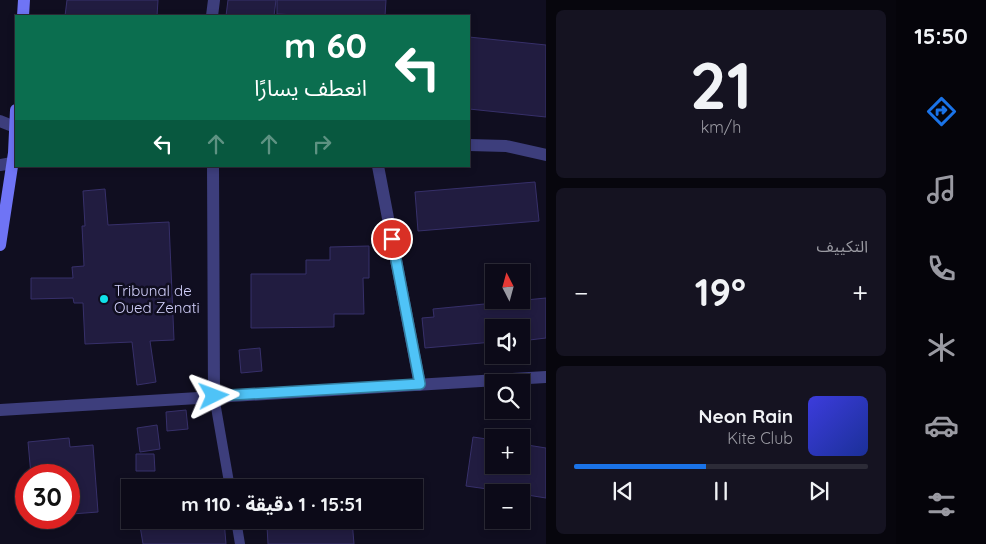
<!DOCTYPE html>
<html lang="ar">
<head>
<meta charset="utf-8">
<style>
  body { margin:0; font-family:Quicksand,"Noto Sans Arabic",sans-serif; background:#151321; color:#f1f3f6; direction:rtl; height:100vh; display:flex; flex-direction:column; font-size:19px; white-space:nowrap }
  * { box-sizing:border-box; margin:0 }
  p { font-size:16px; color:#9a9aa2 }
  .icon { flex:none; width:28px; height:28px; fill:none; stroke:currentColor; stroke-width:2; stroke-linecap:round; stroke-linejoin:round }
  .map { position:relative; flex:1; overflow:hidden; direction:ltr }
  .panel { display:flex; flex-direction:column; gap:10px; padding:10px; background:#07060d; width:350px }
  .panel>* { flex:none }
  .banner { position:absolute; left:15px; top:15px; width:455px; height:152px; border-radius:0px; box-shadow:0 2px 8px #0003,0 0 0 1px #2c2b37; direction:rtl; background:#0b6e4f; color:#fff; overflow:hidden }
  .needle { width:32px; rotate:354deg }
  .buttons { position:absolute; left:485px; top:264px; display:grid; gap:10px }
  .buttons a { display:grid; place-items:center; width:45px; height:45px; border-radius:0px; background:#0c0a18; box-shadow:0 2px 8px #0003,0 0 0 1px #2c2b37; font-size:25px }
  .speed { position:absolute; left:15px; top:464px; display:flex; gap:10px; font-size:25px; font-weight:700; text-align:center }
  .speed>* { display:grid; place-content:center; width:65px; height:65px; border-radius:50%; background:#0c0a18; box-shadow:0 2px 8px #0003,0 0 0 1px #2c2b37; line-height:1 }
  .speed .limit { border:8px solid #d22; background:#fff; color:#111 }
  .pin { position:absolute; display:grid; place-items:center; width:42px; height:42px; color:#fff; margin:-21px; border:2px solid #fff; border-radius:50%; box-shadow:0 1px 5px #0007 }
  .me { position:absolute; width:55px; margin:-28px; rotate:87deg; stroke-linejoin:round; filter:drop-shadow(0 0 4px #0008) }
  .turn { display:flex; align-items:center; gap:18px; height:105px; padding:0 20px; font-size:22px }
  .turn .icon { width:65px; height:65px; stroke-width:2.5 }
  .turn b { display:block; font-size:35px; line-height:42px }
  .lanes { display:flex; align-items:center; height:48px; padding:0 20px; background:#0003; justify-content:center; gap:25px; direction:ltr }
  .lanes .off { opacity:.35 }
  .big { font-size:38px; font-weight:700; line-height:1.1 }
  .panel .widget { flex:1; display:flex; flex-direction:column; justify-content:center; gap:8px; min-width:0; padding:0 18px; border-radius:8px; background:#151321 }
  .panel .dial { align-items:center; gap:0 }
  .dial b { font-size:65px; line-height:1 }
  .song { display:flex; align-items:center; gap:15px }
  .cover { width:60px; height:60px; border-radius:8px; background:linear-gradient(135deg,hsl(240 70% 55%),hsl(230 70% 35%)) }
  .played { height:5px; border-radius:2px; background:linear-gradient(90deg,#1a73e8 45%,#2c2b37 45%) }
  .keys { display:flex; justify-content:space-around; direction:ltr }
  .heat { display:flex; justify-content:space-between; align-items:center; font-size:28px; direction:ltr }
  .trip { position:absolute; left:121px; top:479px; width:302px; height:50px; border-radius:0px; background:#0c0a18; box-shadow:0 2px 8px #0003,0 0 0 1px #2c2b37; font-weight:700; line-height:50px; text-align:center; direction:rtl }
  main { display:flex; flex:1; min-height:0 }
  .tab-bar { display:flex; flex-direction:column; width:90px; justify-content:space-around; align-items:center; background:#05040a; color:#9a9aa2 }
  .tab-bar .icon { width:35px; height:35px }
  .tab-bar .selected { color:#1a73e8 }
  .tab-bar b { font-size:22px; color:#f1f3f6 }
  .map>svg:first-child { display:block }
  .building { fill:#211c40; stroke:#37306a }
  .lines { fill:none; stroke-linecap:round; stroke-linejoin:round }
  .lane { stroke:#3d3e7c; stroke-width:10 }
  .street { stroke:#3d3e7c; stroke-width:12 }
  .secondary { stroke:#6f74f5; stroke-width:12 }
  .route-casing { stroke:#337fa1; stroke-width:12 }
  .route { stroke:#4fc3f7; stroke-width:9 }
  .poi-dot { fill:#10e1e9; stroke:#100e20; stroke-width:2 }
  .labels { text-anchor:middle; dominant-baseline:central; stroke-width:5; stroke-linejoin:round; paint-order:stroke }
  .poi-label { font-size:15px; fill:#d3d1fc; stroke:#100e20; text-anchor:start }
</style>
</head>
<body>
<main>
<nav class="tab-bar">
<b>15:50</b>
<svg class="icon selected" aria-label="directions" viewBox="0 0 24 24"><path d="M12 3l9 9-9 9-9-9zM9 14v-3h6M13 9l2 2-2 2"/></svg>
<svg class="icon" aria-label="music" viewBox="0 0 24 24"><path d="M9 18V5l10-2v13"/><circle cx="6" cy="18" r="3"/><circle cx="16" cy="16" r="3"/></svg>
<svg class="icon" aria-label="phone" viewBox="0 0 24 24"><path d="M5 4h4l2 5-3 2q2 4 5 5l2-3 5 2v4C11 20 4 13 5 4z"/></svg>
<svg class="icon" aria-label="climate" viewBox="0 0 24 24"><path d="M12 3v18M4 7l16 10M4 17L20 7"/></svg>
<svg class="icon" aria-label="car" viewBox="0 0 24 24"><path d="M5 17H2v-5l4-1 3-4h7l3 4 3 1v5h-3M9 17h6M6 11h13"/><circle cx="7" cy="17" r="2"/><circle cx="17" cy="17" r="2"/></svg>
<svg class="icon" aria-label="filters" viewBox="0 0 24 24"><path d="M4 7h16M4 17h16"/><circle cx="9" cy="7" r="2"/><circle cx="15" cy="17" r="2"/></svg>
</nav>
<section class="panel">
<div class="widget dial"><b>21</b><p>km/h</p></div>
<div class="widget"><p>التكييف</p>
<div class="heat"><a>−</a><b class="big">19°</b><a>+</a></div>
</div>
<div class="widget">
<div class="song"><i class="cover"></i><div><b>Neon Rain</b><p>Kite Club</p></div></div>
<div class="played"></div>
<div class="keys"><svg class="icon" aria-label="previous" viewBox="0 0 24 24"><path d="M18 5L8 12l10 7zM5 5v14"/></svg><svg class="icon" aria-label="pause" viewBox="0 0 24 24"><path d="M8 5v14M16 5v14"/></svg><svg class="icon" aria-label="next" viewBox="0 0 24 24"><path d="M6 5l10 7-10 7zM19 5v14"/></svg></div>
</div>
</section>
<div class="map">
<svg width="546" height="544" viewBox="0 0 546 544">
  <rect width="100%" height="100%" fill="#100e20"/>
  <!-- building -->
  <path class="building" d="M67,0h91l-1,16h-92z
    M228,0h48l-2,16h-48z
    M277,0h109l-1,16h-67l-41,-2z
    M469,37l77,8v72l-77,-8z
    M535,182l4,39 -121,10 -3,-39z
    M105,189l3,36 61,-3 5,118 -24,1 6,41 -19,3 -5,-43 -47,2 -2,-41h-9l-1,-5 -42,1v-21h42l-1,-11 12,-1 -2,-40h3l-2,-35z
    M369,246v32h-6l1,36h-30v13l-83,1v-54h55v-14h24v-13z
    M546,298v40l-25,3v-13h-27v15l-1,-1 -68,6 -3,-30 12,-1 -1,-8z
    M260,348l2,23 -21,2 -2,-23z
    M186,410l2,19 -21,2 -1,-19z
    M157,425l3,24 -20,3 -3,-24z
    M473,437l21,3v25h27v-21l25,4v50l-25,-4v-2h-12l-43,-6z
    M69,438l1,9 23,-2 5,67 -26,2 -2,-19h-1v-20h-38l-3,-33z
    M136,454h18l1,17h-19z
    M139,520h85l2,24h-83z
    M276,520h41l1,3 34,-3 2,24h-86l-1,-18 10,-1z"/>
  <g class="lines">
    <!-- lane -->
    <path class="lane" d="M214,396l16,92
      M236,520l4,24"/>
    <!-- street -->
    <path class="street" d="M212,16l2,-16
      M0,121l15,6
      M469,145l37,1 40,9
      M0,165l12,-2
      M213,166l1,230
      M378,166l42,219
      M0,410l546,-33"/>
    <!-- secondary -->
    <path class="secondary" d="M23,16l1,-16
      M0,245l14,-92 2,-43"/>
  </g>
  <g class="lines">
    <!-- route casing -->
    <g class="route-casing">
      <path id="route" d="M214,396l206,-12 -28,-145"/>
    </g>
    <!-- route -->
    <use href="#route" class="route"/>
  </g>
  <!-- markers -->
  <circle class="poi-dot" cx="104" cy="299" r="5"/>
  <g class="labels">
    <!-- poi labels -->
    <g class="poi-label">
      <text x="114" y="290">Tribunal de<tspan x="114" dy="17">Oued Zenati</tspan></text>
    </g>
  </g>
</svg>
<div class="buttons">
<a><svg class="needle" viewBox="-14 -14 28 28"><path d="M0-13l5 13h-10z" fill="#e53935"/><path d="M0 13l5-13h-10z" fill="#9a9aa2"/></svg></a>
<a><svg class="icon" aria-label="sound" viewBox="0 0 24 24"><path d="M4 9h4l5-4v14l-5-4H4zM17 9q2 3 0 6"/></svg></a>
<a><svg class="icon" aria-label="search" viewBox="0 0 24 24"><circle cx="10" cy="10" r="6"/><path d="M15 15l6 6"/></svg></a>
<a>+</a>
<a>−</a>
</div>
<div class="speed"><div class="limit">30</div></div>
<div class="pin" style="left:392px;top:239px;background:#d93025"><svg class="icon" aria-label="arrive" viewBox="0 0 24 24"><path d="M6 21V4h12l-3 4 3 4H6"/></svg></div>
<svg class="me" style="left:214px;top:396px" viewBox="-20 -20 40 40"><path d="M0-17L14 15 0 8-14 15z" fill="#4fc3f7" stroke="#fff" stroke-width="4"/></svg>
<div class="trip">15:51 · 1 دقيقة · 110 m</div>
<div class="banner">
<div class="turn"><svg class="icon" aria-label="left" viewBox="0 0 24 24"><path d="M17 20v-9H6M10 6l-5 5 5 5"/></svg><div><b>60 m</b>انعطف يسارًا</div></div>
<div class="lanes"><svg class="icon" aria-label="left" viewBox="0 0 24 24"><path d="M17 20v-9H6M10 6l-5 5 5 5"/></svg><svg class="icon off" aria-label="ahead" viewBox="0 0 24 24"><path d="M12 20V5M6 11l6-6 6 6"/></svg><svg class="icon off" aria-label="ahead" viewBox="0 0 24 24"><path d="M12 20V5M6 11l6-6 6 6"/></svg><svg class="icon off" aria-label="right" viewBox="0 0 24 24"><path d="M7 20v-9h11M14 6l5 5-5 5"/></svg></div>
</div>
</div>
</main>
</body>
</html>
